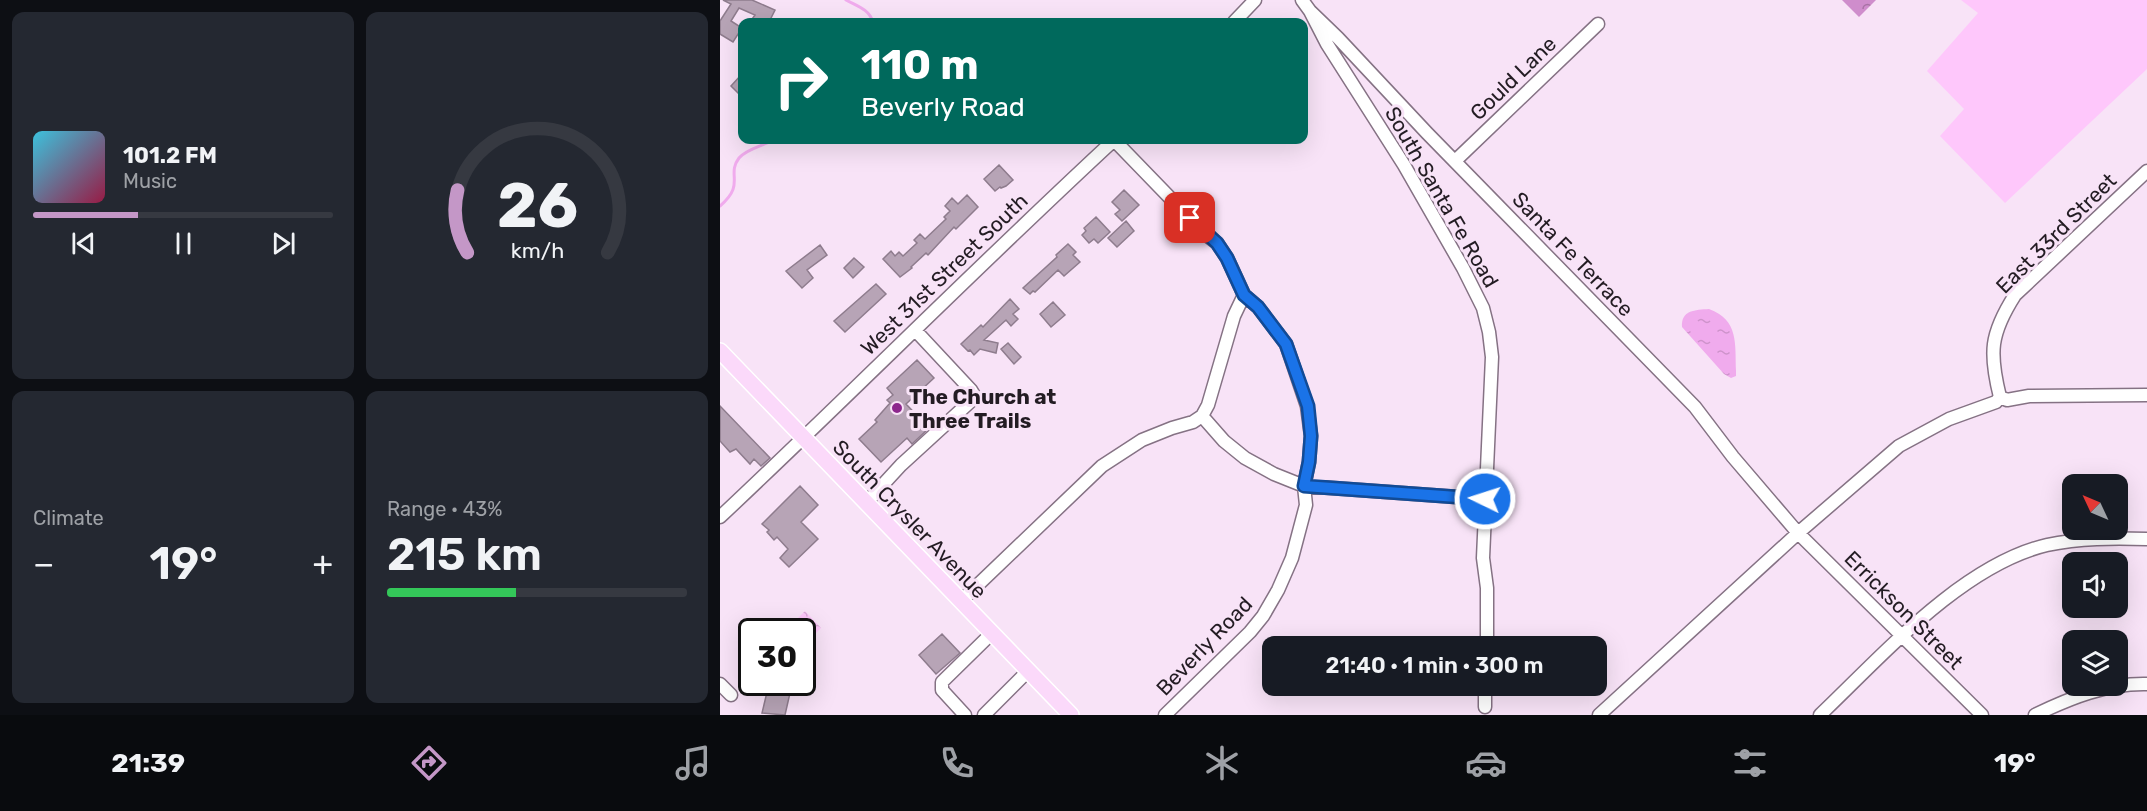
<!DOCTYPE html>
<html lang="en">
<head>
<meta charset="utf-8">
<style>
  body { margin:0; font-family:Rubik,sans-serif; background:#242831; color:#f1f3f6; height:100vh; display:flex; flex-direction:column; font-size:22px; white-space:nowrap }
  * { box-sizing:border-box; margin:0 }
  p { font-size:20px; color:#9ea1a6 }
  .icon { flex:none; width:33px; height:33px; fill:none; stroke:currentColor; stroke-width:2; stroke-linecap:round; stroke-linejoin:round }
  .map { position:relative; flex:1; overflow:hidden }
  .side { display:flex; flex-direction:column; gap:12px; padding:12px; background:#0d0f14; width:720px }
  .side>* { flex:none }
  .guide { position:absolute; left:18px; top:18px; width:570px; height:126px; border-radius:12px; box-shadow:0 6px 24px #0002; background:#00695c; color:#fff; overflow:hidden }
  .needle { width:39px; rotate:314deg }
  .fabs { position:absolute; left:1342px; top:474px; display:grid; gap:12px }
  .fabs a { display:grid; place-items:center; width:66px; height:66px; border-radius:12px; background:#171b24; box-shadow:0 6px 24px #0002; font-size:30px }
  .speed { position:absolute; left:18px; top:618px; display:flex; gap:12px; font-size:30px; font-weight:700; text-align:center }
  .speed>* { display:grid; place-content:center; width:78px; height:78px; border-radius:50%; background:#171b24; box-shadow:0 6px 24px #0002; line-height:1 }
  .speed .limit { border:3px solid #111; border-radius:9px; background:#fff; color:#111 }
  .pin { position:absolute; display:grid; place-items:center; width:51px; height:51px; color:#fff; margin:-26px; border-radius:12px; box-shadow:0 3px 9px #0006 }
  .me { position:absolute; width:66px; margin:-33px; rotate:274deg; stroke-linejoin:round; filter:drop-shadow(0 0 4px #0008) }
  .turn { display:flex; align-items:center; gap:21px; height:126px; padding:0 24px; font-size:27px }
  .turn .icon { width:78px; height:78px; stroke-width:2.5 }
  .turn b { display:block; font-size:42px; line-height:51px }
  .big { font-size:45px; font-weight:600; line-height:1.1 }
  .side .widget { flex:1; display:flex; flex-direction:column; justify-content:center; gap:9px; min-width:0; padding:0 21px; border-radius:12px; background:#242831 }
  .side .dial { align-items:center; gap:0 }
  .dial svg { height:156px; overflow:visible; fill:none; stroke:#363941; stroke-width:7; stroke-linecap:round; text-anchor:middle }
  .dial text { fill:#f1f3f6; stroke:none }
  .song { display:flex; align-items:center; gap:18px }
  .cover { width:72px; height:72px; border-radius:9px; background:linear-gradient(135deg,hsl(190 70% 55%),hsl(340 70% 35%)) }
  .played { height:6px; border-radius:3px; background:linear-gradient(90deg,#c497c7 35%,#363941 35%) }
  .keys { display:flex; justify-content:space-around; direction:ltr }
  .heat { display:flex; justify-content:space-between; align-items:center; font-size:33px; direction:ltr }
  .charge { height:9px; border-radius:4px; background:linear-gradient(90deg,#34c759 43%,#363941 0) }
  .side .tiles { flex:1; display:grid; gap:12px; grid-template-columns:repeat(2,1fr) }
  .trip { position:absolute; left:542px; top:636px; width:345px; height:60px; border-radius:12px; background:#171b24; box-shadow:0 6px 24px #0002; font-weight:600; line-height:60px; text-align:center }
  .tabs { display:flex; height:96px; justify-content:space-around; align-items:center; background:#090b0e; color:#9ea1a6 }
  .tabs .icon { width:42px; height:42px }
  .tabs .active { color:#c497c7 }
  .tabs b { font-size:27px; color:#f1f3f6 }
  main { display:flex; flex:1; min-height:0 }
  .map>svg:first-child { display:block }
  .grass { fill:#fec7fb }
  .forest { fill:url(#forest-crowns) }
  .park { fill:url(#park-crowns) }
  .water { fill:url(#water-ripples) }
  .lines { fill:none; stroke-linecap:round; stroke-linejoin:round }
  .stream { stroke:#f0abed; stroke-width:3 }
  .building { fill:#b7a4b6; stroke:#8e7c8d; stroke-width:1.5 }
  .minor-casing { stroke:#857284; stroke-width:15 }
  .major-casing { stroke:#fff; stroke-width:18 }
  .minor { stroke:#fff; stroke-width:12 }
  .major { stroke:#fbd9fa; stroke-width:15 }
  .route-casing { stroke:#114b97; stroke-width:15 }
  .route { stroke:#1a73e8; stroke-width:10 }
  .poi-dot { fill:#8d278d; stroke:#f8e3f7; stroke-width:2 }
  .labels { text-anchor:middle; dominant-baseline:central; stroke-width:6; stroke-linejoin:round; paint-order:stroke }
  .street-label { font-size:21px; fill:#231c23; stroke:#f8e3f7 }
  .poi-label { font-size:21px; font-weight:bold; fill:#231c23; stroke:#f8e3f7; text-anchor:start }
</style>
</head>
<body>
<main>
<section class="side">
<div class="tiles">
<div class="widget">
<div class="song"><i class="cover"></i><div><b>101.2 FM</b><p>Music</p></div></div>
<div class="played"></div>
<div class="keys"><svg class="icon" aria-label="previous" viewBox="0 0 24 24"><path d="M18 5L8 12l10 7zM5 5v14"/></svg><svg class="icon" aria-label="pause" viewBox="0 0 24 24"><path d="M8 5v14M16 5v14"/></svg><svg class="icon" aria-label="next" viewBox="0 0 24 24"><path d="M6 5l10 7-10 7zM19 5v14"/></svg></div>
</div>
<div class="widget dial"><svg viewBox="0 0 100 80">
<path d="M14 69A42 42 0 1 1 86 69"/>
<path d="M14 69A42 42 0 0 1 9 37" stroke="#c497c7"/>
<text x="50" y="56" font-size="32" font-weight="700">26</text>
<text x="50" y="72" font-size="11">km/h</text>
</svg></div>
<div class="widget"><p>Climate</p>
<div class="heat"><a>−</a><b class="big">19°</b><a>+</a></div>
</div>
<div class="widget"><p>Range · 43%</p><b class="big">215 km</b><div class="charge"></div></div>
</div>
</section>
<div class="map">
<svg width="1427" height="715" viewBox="0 0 1427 715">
  <defs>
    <pattern id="forest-crowns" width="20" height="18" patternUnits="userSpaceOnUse" patternTransform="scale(1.5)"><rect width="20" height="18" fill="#cf8dcc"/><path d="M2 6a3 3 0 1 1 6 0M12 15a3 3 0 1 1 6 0" fill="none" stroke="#a872a5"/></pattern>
    <pattern id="park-crowns" width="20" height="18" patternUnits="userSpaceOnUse" patternTransform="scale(1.5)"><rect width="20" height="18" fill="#fec7fb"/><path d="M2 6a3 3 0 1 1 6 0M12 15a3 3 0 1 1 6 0" fill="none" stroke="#d9aad7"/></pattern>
    <pattern id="water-ripples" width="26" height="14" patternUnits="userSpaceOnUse" patternTransform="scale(1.5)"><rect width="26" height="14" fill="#f0abed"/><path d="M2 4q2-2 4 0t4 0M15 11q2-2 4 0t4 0" fill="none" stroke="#ce93cb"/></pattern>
  </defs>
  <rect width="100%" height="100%" fill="#f8e3f7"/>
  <!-- grass -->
  <path class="grass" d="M1241,0h186v69l-142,134 -65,-67 24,-27 -37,-38 51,-58z"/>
  <!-- forest -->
  <path class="forest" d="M1122,0h34l-17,17z"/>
  <!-- park -->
  <path class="park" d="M85,611l16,17 -13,13 -5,-6 -1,-3 -3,-1 -7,-7z"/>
  <!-- water -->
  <path class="water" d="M989,309c30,11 26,35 27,62v5l-5,2 -7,-4 -42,-47c-1,-17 13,-17 27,-18z"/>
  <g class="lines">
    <!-- stream -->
    <path class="stream" d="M126,0c11,6 23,9 27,22
      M0,206c26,-22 6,-31 19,-48 7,-9 24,-12 34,-18"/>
  </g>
  <!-- building -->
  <path class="building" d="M3,0h29l23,10 -6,12h-19l5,-7 -16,-7 -8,13 11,7 -9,14 -13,-8v-13l11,-17z
    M22,74v23l-11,-11z
    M279,165l14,15 -7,6 -5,2 -1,-1 -5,4 -11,-12z
    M404,190l15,15 -17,16 -7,-7 5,-4 -8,-8z
    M247,195l11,12 -22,22 -2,-2 -26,28 -2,-2 -15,14 1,1 -12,9 -17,-18 8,-8 4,5 4,-4 4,4 14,-13 -3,-3 6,-6 5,5 21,-20 -2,-2 6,-6 -5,-5 7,-8 6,6z
    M376,217l14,15 -12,11 -4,-4 -5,4 -7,-8 4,-4 -2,-3z
    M406,221l8,10 -17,16 -9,-9z
    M348,244l8,8 -3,3 7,7 -16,14 -6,-6 -23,22 -2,-1 -3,3 -7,-6 34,-31 -1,-2z
    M100,245l7,10 -20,15 6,8 -11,10 -16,-17z
    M134,258l10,9 -11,11 -9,-10z
    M156,284l10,10 -41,38 -11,-11z
    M290,299l9,10 -6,5 5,5 -7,7 -5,-6 -22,20 14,3 -2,10 -16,-4 -6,6 -4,-5 -2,1 -7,-7 20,-19 2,2z
    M333,302l12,13 -14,12 -11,-13z
    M288,343l13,14 -7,7 -13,-15z
    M197,360l17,18 -28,26 23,24 -17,16 -5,-6 -26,24 -22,-23 18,-17 -2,-2 15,-17 -3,-3 6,-5 -6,-7z
    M0,406l50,52 -9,8 -7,-7 -4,5 -14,-15 -6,3 -10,-11z
    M80,486l18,19 -17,17 17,17 -29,28 -9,-9 8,-9 -11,-12 -3,3 -7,-8 2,-2 -7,-6z
    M222,634l18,19 -24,21 -17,-19z
    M48,688l22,5 -5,22 -23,-2z"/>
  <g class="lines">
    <!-- minor casing -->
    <g class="minor-casing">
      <path id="minor" d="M582,0l8,11 17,33 77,121 59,103 20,40 6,24 3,25 -9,201 4,30v58
        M590,11l28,27 89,95 268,274 38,50 65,76 184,182
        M514,22l21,-22
        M735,161l143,-137
        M1280,397c-11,-44 -10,-63 15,-102l132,-124
        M1280,397l7,3 22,-4 118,-1
        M482,416l22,25 21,17 29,16 30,12 181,13
        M146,503l35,-38 71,-65 2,-5 -3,-5 -56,-60
        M0,517c133,-125 261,-254 394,-377l91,94 12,9 10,15 17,37 14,12 28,37 21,62 4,30 -2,26 -5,24 2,19 -14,53 -14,32 -15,26 -13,16 -85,83
        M241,601l141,-135 40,-26 30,-12 21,-6 9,-6 6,-11 26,-89 10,-21
        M0,684l11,11
        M765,707v-21
        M245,715l-23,-25v-8l50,-49
        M264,715l44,-44
        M879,715l199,-182 101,-87 50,-27 47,-17 4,-5
        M1100,715c62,-59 142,-150 227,-170 33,-7 66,-7 100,-6
        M1315,715c35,-17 72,-32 112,-31"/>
    </g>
    <!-- major casing -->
    <g class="major-casing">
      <path id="major" d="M0,351l351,364"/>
    </g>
    <!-- minor -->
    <use href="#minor" class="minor"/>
    <!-- major -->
    <use href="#major" class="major"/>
  </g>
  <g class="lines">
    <!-- route casing -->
    <g class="route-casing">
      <path id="route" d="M470,218l27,25 10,15 17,37 14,12 28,37 22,62 3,30 -2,26 -5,24 181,13"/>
    </g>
    <!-- route -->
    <use href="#route" class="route"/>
  </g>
  <!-- markers -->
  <circle class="poi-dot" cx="177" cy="408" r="6"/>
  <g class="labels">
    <!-- street labels -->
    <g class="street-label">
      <text transform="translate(793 78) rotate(-44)">Gould Lane</text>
      <text transform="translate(722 197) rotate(60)">South Santa Fe Road</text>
      <text transform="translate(1336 233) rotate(-45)">East 33rd Street</text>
      <text transform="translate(853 254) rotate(46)">Santa Fe Terrace</text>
      <text transform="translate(224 274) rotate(-44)">West 31st Street South</text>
      <text transform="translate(190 519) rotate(46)">South Crysler Avenue</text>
      <text transform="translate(1184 610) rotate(45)">Errickson Street</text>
      <text transform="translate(484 646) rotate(-46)">Beverly Road</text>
    </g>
    <!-- poi labels -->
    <g class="poi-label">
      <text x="189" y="396">The Church at<tspan x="189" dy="24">Three Trails</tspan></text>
    </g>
  </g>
</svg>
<div class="fabs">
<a><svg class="needle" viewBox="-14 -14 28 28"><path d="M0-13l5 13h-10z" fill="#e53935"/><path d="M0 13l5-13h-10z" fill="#9ea1a6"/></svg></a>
<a><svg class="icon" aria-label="sound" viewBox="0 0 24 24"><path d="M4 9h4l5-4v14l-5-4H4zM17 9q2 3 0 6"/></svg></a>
<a><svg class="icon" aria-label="layers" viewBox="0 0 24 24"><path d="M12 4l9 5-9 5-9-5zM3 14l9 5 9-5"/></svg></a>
</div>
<div class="speed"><div class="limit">30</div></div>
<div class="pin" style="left:470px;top:218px;background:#d93025"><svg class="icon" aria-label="arrive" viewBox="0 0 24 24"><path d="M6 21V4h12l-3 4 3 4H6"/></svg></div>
<svg class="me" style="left:765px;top:499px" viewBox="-20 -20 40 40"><circle r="17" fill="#1a73e8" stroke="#fff" stroke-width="3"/><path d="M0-11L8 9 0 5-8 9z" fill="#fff"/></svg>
<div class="trip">21:40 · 1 min · 300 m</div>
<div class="guide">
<div class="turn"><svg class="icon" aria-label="right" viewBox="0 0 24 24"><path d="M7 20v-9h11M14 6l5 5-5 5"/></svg><div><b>110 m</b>Beverly Road</div></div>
</div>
</div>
</main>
<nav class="tabs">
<b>21:39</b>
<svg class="icon active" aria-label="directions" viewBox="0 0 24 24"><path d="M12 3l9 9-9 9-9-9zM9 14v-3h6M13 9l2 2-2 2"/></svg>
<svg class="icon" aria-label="music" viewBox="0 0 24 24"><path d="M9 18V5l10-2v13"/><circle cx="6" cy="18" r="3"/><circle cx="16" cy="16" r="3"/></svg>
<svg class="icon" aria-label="phone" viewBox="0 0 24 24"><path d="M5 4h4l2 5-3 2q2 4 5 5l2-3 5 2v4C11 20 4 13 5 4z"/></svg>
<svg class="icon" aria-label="climate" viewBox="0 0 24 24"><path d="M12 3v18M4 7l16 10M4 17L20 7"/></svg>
<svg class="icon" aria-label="car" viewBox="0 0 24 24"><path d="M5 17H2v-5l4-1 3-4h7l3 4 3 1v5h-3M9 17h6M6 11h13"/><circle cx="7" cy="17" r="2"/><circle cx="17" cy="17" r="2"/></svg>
<svg class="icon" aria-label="filters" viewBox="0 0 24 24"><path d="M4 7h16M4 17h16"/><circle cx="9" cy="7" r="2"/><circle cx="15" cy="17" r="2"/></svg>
<b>19°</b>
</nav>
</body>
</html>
